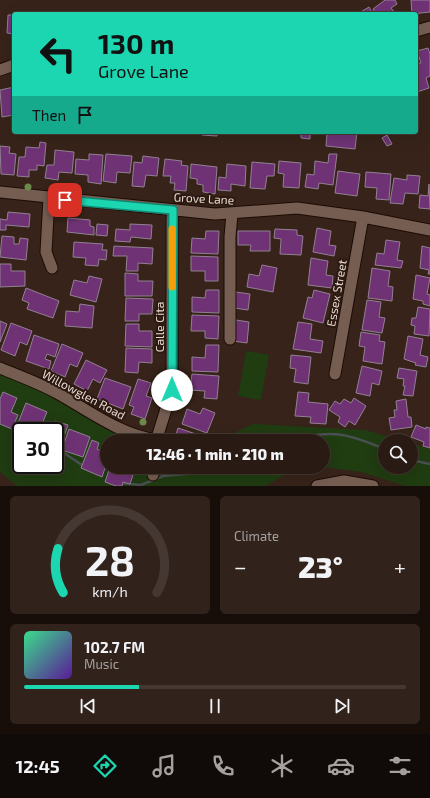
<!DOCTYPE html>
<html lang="en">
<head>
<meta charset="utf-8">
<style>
  body { margin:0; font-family:"Exo 2",sans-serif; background:#31231c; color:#f1f3f6; height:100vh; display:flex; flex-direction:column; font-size:15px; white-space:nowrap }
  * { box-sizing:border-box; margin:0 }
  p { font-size:13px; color:#a5a1a0 }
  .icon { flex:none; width:22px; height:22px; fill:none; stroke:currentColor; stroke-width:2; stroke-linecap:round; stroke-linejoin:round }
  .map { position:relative; height:486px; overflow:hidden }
  .sheet { display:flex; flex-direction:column; gap:10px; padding:10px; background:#170e0a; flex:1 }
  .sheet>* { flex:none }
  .top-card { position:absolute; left:12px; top:12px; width:406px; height:122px; border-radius:4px; box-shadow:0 4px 16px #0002,0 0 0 1px #453833; background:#1cd5b1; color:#111; overflow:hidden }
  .controls { position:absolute; left:378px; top:434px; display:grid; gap:8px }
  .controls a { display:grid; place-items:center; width:40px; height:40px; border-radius:50%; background:#291a13; box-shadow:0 4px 16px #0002,0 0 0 1px #453833; font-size:20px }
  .speed { position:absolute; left:12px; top:422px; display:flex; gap:8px; font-size:20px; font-weight:700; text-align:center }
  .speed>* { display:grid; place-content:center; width:52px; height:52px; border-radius:50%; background:#291a13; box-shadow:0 4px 16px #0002,0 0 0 1px #453833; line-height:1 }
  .speed .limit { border:2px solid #111; border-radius:6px; background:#fff; color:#111 }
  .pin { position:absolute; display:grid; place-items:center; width:34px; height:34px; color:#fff; margin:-17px; border-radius:8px; box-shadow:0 2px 6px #0006 }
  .me { position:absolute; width:44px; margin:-22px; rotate:0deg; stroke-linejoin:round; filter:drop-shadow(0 0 3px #0008) }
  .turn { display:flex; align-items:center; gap:14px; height:84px; padding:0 20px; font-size:18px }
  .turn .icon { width:52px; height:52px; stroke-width:2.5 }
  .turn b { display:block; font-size:28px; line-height:34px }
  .then { display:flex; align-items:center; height:38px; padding:0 20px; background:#0003; gap:8px; font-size:15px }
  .big { font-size:30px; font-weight:800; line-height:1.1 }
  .sheet .card { flex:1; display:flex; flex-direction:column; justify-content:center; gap:6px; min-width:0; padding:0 14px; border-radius:6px; background:#31231c }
  .sheet .dial { align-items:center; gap:0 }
  .dial svg { height:104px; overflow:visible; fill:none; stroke:#453833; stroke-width:7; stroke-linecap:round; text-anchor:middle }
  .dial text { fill:#f1f3f6; stroke:none }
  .song { display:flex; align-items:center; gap:12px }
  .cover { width:48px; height:48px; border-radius:6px; background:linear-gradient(135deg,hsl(150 70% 55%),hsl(270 70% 35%)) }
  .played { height:4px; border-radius:2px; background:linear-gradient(90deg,#1cd5b1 30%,#453833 30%) }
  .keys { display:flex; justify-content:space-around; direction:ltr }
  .heat { display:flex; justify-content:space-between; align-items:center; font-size:22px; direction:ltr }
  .sheet .tiles { flex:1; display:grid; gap:10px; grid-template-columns:1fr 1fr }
  .card:last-child { grid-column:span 2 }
  .trip { position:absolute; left:100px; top:434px; width:230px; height:40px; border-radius:20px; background:#291a13; box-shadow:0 4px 16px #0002,0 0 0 1px #453833; font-weight:800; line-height:40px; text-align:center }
  .tabs { display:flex; height:64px; justify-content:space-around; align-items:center; background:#100a08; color:#a5a1a0 }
  .tabs .icon { width:28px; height:28px }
  .tabs .active { color:#1cd5b1 }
  .tabs b { font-size:18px; color:#f1f3f6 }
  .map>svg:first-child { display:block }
  .green { fill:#203c11; fill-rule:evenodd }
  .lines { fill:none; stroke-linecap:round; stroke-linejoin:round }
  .stream { stroke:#495052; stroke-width:2.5 }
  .building { fill:#6f3375; stroke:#928093 }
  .minor-casing { stroke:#1d0c04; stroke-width:13 }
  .minor { stroke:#755d52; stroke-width:11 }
  .tree { fill:#6b894a }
  .route-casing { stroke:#128a73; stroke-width:10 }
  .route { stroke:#1cd5b1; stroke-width:7 }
  .slow { stroke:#f59e0b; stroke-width:7 }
  .labels { text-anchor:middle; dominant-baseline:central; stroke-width:4; stroke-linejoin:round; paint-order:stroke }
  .street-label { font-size:12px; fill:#e6d8d1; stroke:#2c1910 }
</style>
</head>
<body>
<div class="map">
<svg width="430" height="486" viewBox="0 0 430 486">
  <rect width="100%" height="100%" fill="#372319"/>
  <!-- green -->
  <path class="green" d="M246,351l23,4 -8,45 -23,-4z
    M0,368l156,73h-49v26h46v8l10,1 2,-9h132l-31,19h-249l-17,-14zM21,431h34v34h-34z
    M253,424l112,6 38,11h-18v26h26v-24l19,6v37h-25l-44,-14 -38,-5v-26h-106z"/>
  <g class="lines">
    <!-- stream -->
    <path class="stream" d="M12,424l17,7
      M290,441c41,-13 57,-7 95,8
      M55,447l30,20
      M411,460l19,4
      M120,483l21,2 22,-9 101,-9"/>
  </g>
  <!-- building -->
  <path class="building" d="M385,0h10l2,4 -6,4 5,6h-20l-3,-5z
    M411,0h19v12l-18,2z
    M369,7l4,7h-20l5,-3 1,2z
    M8,15h6v19l-7,-1z
    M428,48l2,6v22l-4,2 3,10 -12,4 -1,-28 5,-1 -4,-12z
    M14,87v28l-12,2 -2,-27z
    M202,132h15v4l-15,-1z
    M301,132h9v7l-9,-1z
    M335,132h22l-2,17 -29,-3 1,-13 8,1z
    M387,135l5,9 -5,2 -5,-8z
    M40,142l6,1 -2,23 -7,-1v5h-8v7l-12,-1 2,-19h6l1,-10 13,1z
    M0,146l10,1 -1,6 7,1 -2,21 -13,-1z
    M55,150l19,2 -2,21 -13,-1 -1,8 -13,-2 2,-13h7z
    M89,154l14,1 -2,29 -13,-2v-7l-13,-1 1,-15 13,1z
    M106,154l26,2 -2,17 -13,-1 -1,11 -13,-2z
    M329,154h8l-4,31 -14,-2 -1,6 -13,-2 2,-13 7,1 1,-14 13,2z
    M143,156l16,2 -2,18 -11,-1 -2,12 -12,-1 2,-24 8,1z
    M165,159l17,2 -1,4 7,1 -2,25 -12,-1 1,-7h-5l1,-7h-8z
    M279,161l22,2 -2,25 -16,-1 1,-13 -6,-1z
    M252,162l23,2 -1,12h-7l-2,13 -15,-1z
    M191,164l26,3 -2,27 -12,-2v-7l-6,-1v-5l-7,-1z
    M227,164l19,2 -1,20 -14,-2v7l-13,-1 1,-13 7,1z
    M338,171l22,3 -3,22 -22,-3z
    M366,172l25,2 -2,26 -13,-1 1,-11 -12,-1z
    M407,175l13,1 -2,18 -13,-1 -2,11 -13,-1 4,-25 13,2z
    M429,184l1,25 -11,-1 1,-13 8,1z
    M8,212l22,2 -1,13 -23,-2v5h-6v-11l7,1z
    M68,218l22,2v6l4,1v8l-27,-3z
    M97,224l11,1 -1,11 -11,-1z
    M130,224l22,1 -1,14 -20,-2 -1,5 -15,-1 1,-12 14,1z
    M317,228l14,3 -2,14 7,1 -2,10 -21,-4z
    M275,229l22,1v5l6,1 -2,19 -21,-1 1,-15 -7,-1z
    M206,231h13l-1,23 -27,-1 1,-15 13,1z
    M238,231h32v20h-20l1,-6h-13z
    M2,236l12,1v7h5l1,-6 8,1 -2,21 -26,-3z
    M386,240l14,2 -3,18 6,1 -2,7 -26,-3 2,-12 7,1z
    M74,242l29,2 -1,6h5l-1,10 -7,-1 -1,7 -13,-1 1,-7 -13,-1z
    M114,246l39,2 -1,16 -14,-1v8h-12l1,-15h-14z
    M422,246l8,2v26h-2l1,-4 -9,-2z
    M191,256l27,1v24h-13v-10h-14z
    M311,258l17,3 -2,14 7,1 -1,12 -24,-3z
    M0,264h11v7h14v15l-25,1z
    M262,265l15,3 -4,24 -26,-5 2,-13 10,2z
    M372,268l18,3 -2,15 5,1 -1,14 -24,-3z
    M125,273l13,1v7h15l-1,15h-27z
    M416,275l14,3 -3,16 3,1v11l-7,-2v-3l-10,-2z
    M89,276l13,3 -6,23 -26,-7 4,-15 13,3z
    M26,288l33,13 -6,17 -26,-9 2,-6 -7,-3z
    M206,290h13v23l-27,-1v-15l13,1z
    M314,290l16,4 -7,29 -20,-5 5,-21 4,1z
    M236,292l14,2 -2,16 -14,-2z
    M126,298l27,1 -1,15h-13v7h-14z
    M367,300l14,2 -2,15 6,1 -3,15 -20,-3z
    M80,304l14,2 -2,22 -27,-2 1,-15 13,1z
    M418,307l12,2 -1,27 -15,-2 1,-8 -4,-1 1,-7h4z
    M192,315l27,1 -1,23 -13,-1v-7h-14z
    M236,320l13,2 -2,21 -14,-2z
    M0,321l7,3 -7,18z
    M298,322l14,2 -2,15 13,2 -2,12 -28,-4z
    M11,323l21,8 -5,14 -7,-3 -5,14 -14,-6z
    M126,324h13v7h13v16l-27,-1z
    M361,332l19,3 -1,6 6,1 -3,22 -19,-3 2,-14 -6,-1z
    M34,335l25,9 -4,13 -8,-3 -2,5 6,2 -2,8 -23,-8z
    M408,336l15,3 -3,16 8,2 -2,10 -11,-2 1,-2 -12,-4z
    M62,344l21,9 -6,14 -7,-3 -5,13 -14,-6z
    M206,345h13l-1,27 -26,-1v-14l13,1z
    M126,348l26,1v14l-13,-1 -1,11 -13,-1z
    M291,355l20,2 -3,27 -14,-2 2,-13 -6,-1z
    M86,360l21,10 -7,13 -7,-4 -6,12 -13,-7z
    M362,366l20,5 -3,14 -7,-2 -2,13 -14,-3z
    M399,368l18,3 -4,25 -10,-1 2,-9h-2l1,-7 -7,-1z
    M192,374l27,2 -2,23 -13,-1 1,-7 -15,-1z
    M105,378l26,9 -8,22 -26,-10z
    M138,379l13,4 -5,13 6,2 -7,21 -14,-5 3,-7 -5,-2z
    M3,392l14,6 -6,14 7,3 -6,14 -12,-5v-25z
    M298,392l11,1 -1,9 20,2 -2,20 -16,-1 1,-6 -16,-1z
    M354,398l12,8 -11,19 -6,-4 -4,6 -7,-5 2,-5 -11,-7 6,-9 5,3 4,-5 7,4z
    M406,399l2,18h3l1,10 -21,3 -2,-12 6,-1 -1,-7h3l-1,-9z
    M26,403l21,9 -8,19 -7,-2 -1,2h-9l2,-5 -6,-3z
    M203,408l12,5 -8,20 -25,-9 5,-15 13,5z
    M55,421l13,4 -7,20 -6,-2v-12h-14l3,-8 9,3z
    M416,425l10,4v-2l4,1v20l-7,-2 1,-4 -13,-5z
    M178,428l21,7 -2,6h-23z
    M69,429l21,8 -7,20 -21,-7z
    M92,440l7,3 -2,6 7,3 -3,7 6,3 -5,15 -21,-9z
    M110,467h18l-1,3 7,2 -4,12 -7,-2 -1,4h-6l-11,-4z"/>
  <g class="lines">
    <!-- minor casing -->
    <g class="minor-casing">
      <path id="minor" d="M416,31l14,-4
        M0,70l14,-5
        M0,192l215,22 82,-6 66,9 67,13
        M49,198l-3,54 6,16
        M230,339v-102l2,-23
        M0,368c19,8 39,15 57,25 31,17 63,42 100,47
        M335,374l28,-157
        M156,441l16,-51v-170l1,-10
        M153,475v-8
        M317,486l27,-5 29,5"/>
    </g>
    <!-- minor -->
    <use href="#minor" class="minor"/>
  </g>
  <!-- trees -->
  <g class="tree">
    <circle cx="28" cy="187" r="3.5"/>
    <circle cx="48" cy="374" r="3.5"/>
    <circle cx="143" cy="422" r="3.5"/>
  </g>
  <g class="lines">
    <!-- route casing -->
    <g class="route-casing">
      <path id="route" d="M65,200l108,10 -1,180"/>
    </g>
    <!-- route -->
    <use href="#route" class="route"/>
    <!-- slow -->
    <path class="slow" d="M172,229v58"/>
  </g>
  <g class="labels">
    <!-- street labels -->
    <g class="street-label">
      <text transform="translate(204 198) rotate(3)">Grove Lane</text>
      <text transform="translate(336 293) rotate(-80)">Essex Street</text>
      <text transform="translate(159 327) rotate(-90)">Calle Cita</text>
      <text transform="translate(84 394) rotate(28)">Willowglen Road</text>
    </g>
  </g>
</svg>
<div class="controls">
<a><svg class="icon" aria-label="search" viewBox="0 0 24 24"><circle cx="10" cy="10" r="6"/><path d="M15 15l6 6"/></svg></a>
</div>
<div class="speed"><div class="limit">30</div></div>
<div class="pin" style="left:65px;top:200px;background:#d93025"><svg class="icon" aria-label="arrive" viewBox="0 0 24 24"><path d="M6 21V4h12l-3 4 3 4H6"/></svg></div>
<svg class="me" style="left:172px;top:390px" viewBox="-20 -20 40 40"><circle r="19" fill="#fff"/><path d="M0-13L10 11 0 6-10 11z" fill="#1cd5b1"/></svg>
<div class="trip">12:46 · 1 min · 210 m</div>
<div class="top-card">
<div class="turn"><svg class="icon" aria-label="left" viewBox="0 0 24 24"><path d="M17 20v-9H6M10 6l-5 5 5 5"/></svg><div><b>130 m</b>Grove Lane</div></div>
<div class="then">Then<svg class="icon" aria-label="arrive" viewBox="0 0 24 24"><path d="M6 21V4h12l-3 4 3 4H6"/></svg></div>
</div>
</div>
<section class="sheet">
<div class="tiles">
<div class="card dial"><svg viewBox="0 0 100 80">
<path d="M14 69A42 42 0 1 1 86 69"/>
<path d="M14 69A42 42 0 0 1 10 35" stroke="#1cd5b1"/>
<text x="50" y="56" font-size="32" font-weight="700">28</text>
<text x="50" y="72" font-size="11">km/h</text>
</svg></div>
<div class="card"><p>Climate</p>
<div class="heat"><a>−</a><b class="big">23°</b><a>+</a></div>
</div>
<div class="card">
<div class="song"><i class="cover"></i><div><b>102.7 FM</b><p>Music</p></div></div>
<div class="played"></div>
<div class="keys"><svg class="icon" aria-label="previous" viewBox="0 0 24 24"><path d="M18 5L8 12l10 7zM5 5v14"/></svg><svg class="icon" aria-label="pause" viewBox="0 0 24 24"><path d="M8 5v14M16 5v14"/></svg><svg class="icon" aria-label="next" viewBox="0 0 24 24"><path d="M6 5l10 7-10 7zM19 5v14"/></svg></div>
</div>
</div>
</section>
<nav class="tabs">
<b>12:45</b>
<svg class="icon active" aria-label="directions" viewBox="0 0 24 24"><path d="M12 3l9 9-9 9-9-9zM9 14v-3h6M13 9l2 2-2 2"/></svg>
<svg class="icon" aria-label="music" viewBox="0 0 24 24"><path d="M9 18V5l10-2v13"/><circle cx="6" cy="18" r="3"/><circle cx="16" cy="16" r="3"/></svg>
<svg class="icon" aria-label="phone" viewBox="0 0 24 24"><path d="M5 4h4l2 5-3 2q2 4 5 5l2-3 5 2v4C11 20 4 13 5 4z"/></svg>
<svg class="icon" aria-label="climate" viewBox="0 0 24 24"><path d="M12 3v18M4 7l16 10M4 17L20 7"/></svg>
<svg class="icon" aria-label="car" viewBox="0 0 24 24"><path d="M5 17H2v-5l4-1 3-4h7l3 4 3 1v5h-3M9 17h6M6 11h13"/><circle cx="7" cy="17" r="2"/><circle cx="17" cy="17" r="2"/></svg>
<svg class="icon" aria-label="filters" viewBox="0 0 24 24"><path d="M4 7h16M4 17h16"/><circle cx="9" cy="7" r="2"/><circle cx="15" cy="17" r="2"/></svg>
</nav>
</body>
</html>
